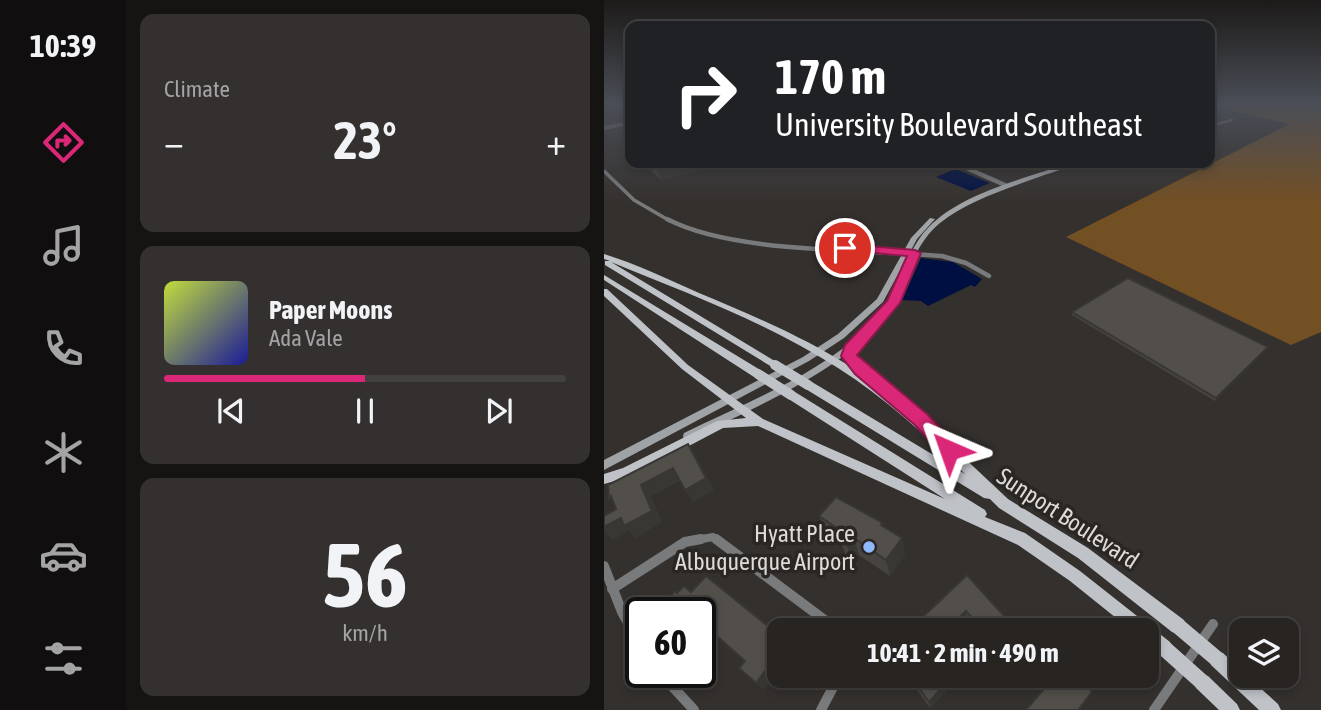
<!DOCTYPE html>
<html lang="en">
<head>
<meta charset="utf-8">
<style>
  body { margin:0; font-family:"Asap Condensed",sans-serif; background:#33302f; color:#f1f3f6; height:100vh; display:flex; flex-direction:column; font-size:26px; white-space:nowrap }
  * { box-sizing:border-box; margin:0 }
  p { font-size:23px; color:#a4a4a5 }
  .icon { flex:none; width:38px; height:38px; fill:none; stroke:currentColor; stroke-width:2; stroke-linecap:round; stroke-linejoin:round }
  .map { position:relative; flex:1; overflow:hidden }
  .details { display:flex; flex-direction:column; gap:14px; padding:14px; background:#151413; width:478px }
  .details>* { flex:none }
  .guide { position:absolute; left:21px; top:21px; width:590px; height:147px; border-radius:14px; box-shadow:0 4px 10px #0003,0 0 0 2px #434140; background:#202124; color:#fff; overflow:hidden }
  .tools { position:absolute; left:625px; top:618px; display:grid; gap:14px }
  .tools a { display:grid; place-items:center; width:70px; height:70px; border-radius:14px; background:#272422; box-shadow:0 4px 10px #0003,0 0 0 2px #434140; font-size:35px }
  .speed { position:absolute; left:21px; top:597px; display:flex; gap:14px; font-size:35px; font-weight:700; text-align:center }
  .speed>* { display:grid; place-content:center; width:91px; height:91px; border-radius:50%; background:#272422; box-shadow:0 4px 10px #0003,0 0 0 2px #434140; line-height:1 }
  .speed .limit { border:4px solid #111; border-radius:10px; background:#fff; color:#111 }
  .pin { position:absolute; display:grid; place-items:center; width:60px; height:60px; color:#fff; margin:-30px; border:4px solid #fff; border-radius:50%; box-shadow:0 2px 7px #0007 }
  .me { position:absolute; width:77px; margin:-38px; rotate:317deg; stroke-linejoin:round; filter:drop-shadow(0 0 5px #0008) }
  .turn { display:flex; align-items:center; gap:24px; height:147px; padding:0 35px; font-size:32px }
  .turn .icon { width:91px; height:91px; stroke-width:2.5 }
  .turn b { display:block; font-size:49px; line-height:60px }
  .big { font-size:52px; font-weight:700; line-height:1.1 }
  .details .tile { flex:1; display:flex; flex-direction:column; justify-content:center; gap:10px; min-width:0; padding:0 24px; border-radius:14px; background:#33302f }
  .details .dial { align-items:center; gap:0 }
  .dial b { font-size:91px; line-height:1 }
  .song { display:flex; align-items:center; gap:21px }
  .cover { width:84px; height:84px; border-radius:10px; background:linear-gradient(135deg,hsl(70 70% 55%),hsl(240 70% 35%)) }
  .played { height:7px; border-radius:4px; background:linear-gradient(90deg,#db2777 50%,#434140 50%) }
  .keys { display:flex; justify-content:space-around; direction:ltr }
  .heat { display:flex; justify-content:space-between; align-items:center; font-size:38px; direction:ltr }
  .trip { position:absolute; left:163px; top:618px; width:392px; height:70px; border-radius:14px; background:#272422; box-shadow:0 4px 10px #0003,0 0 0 2px #434140; font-weight:700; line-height:70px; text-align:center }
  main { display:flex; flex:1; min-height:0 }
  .menu { display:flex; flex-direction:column; width:126px; justify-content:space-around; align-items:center; background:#100e0e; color:#a4a4a5 }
  .menu .icon { width:49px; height:49px }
  .menu .current { color:#db2777 }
  .menu b { font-size:32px; color:#f1f3f6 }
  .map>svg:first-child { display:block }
  .green { fill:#734f24 }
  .water { fill:#000f41 }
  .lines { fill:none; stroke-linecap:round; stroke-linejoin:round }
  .taxiway { fill:#6c6865; fill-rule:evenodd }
  .minor-far4 { stroke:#787a7c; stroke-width:2.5 }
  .minor-far3 { stroke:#787a7c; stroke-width:3.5 }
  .minor-far2 { stroke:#787a7c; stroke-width:4.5 }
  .minor-far1 { stroke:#787a7c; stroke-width:8 }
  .minor { stroke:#787a7c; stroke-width:10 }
  .tertiary { stroke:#787a7c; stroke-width:4.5 }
  .secondary { fill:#a0a3a6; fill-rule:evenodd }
  .primary { fill:#bfc2c7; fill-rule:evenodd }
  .primary-bridge-far1 { stroke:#bfc2c7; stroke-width:10 }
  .primary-bridge { stroke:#bfc2c7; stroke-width:16 }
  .wall { fill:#474340 }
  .shaded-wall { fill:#393734 }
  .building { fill:#524e4a; stroke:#393734; stroke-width:2 }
  .route { fill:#db2777; stroke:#8e194d; stroke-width:2 }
  .poi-dot { fill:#91b8fd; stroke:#2a2623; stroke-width:2.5 }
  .labels { text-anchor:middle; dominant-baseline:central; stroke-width:7; stroke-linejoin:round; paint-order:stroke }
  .near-street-label { font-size:24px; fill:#dddad8; stroke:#2a2623 }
  .near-poi-label { font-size:24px; fill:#dddad8; stroke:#2a2623; text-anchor:end }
</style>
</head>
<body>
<main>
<nav class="menu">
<b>10:39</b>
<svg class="icon current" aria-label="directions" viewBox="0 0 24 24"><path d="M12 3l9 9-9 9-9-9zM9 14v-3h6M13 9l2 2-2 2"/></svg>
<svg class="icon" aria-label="music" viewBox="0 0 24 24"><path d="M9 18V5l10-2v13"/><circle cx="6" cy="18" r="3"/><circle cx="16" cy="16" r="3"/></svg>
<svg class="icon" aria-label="phone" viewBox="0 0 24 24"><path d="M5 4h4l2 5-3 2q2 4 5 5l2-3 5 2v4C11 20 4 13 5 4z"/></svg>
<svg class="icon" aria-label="climate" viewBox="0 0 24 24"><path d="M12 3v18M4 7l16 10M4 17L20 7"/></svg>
<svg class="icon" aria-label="car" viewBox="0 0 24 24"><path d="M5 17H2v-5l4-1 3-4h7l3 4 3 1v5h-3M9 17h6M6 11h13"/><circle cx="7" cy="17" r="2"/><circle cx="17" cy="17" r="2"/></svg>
<svg class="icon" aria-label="filters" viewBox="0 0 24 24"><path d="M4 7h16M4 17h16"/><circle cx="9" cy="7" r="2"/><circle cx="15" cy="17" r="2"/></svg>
</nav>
<section class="details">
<div class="tile"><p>Climate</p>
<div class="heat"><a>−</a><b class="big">23°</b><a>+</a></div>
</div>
<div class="tile">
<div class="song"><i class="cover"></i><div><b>Paper Moons</b><p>Ada Vale</p></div></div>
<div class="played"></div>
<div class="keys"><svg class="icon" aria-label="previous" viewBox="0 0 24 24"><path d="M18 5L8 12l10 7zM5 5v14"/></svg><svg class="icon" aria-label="pause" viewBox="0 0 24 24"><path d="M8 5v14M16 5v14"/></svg><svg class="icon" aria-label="next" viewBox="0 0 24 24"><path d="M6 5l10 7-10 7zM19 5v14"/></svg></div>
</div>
<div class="tile dial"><b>56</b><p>km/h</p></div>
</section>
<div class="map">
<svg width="718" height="710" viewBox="0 0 718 710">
  <rect width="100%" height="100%" fill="#34302d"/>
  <!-- green -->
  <path class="green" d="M625,104h92v228l-30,13 -225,-108 224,-113 -69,-16z"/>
  <!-- water -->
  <path class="water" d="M351,169l35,14 -19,8 -35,-14z
    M317,258l32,4 29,17 -7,8 -4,-2 -43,21 -7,-5 -19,-1z"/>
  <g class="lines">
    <!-- taxiway -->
    <path class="taxiway" d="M26,121v4l-26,5v-4z"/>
    <!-- minor-far4 -->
    <path class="minor-far4" d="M606,126l22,-6"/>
    <!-- minor-far3 -->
    <path class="minor-far3" d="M0,171l30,29 36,21"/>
    <!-- minor-far2 -->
    <path class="minor-far2" d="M63,219c67,35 198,30 275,37l24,7 23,13"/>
    <!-- minor-far1 -->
    <path class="minor-far1" d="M87,541l22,-4 5,4"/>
    <!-- minor -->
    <path class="minor" d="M112,539l122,91
      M0,566l18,46 19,34
      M8,589l73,-47 16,-3
      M55,672l35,38
      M217,710l18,-34
      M550,710l59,-86"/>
    <!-- tertiary -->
    <path class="tertiary" d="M351,163l50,22"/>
    <!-- secondary -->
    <path class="secondary" d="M614,104h6l-14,6v-2z
      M465,163h6c-12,7 -26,10 -39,15 -33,12 -68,23 -96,45 -31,25 -35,70 -59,100 -11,14 -26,25 -40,35 -46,33 -99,55 -149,81l-4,1 -4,-1 -1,-3 1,-3c61,-30 130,-56 181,-103 27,-25 34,-61 54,-91 30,-44 103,-59 150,-76z
      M326,218l5,1 -18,20 -34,63 -39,36 -35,23 -205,109v-10l199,-103 35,-23 39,-35 34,-61z"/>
    <!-- primary -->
    <path class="primary" d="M0,254c32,10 64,25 95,39 53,22 107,45 155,76l-10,-13 12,-18h6l2,2 -10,16 10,12 41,32 1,3 -1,3 37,31 66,62 80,49 96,72 2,6 -2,6 -6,2 -6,-2 -94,-74 -79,-50 -9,-9 -6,-1 -180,-110 -1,-3 1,-3h8l153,92c-39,-39 -80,-76 -127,-106 -70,-45 -151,-75 -227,-106l167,101 2,2 -5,3 -3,-1 -167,-102v-4h5l-6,-2z
      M0,275l158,96 1,3 -1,3h-8l-150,-97z
      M0,289h3l81,76 75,54 182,80 -158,-101 -1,-3 1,-3h8l190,118 2,4 -2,3 40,16 55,38 90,71 2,6 -2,6 -6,2 -6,-2 -12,-10v-14h-15l-61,-49 -52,-36 -260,-119 -35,2 -93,49 -26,7v-10l19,-6 94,-47 29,-3 -64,-49 -78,-73z
      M613,651l6,2 18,17v6h6l31,28 3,6h-22l-48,-45 -2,-6 2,-6z
      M598,674l6,2 29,28 3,6h-21l-23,-22 -2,-6 2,-6z"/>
    <!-- primary-bridge-far1 -->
    <path class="primary-bridge-far1" d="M171,365l33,20
      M154,374l33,21"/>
    <!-- primary-bridge -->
    <path class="primary-bridge" d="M574,626l39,33
      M560,648l38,34"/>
  </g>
  <!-- wall -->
  <path class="wall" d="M0,104h26l-12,8z
    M45,163h52l2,6 -42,11 -9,-9z
    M468,312l196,35 -53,54 -143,-86z
    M215,516l65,11 21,28 -15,21 -31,-21 -6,7 -6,-4 -6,-15 -14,-10z
    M363,575l37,41 -1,9 -5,5h-24l-8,-10 -10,10h-47z
    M303,676h39l3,4 1,7 -20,21z"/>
  <!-- shaded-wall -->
  <path class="shaded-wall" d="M10,104h16v6l-12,2z
    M60,163h37l2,6 -42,11 -7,-15z
    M664,347l-2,3 -51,51 1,-3z
    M84,444l8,12 18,34 -21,12 -8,-12z
    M69,468l9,12 -31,16 11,26 -26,16 -7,-7 -16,9 -9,-8v-5l17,-9 20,-33z
    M250,538l5,17 -6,7 -6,-16z
    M298,538l3,17 -15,21 -4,-16z
    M362,611v9l-10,10h-9z
    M400,616l-1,9 -5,5h-7z
    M104,628l10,9 -8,9 -8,-6 -2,3v-7z
    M175,653v18l-15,19 -8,-7z
    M345,680l1,7 -20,21 -1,-6z"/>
  <!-- building -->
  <path class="building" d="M524,278l140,69 -52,51 -144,-86z
    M84,444l18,34 -21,12 -12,-22 -32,17 11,26 -28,15 -3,-8 -17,9v-11l12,-7 -5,-13 -2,2 -1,-13z
    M232,497l47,26 -2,2 21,13 -16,22 -32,-22 -7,8 -6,-5 5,-7 -27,-18z
    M363,575l37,41 -13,14h-8l-17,-19 -19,19h-38z
    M102,576l73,59v18l-23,30 -17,-15 6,-7 -37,-33 -8,8v-24h-39l-4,-3 18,-18 2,2 7,-7 7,6z
    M306,676h36l3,4 -20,22z
    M451,676h44l-10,12 3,4 -14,18h-52z"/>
  <!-- sky -->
  <linearGradient id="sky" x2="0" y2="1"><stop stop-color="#1d1a19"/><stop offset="0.51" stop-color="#4a4e57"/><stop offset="1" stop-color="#4a4e57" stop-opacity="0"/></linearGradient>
  <rect width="718" height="204" fill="url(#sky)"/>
  <!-- route -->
  <path class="route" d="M241,244l70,6 6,3 -21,50 -43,52 71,60 27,29 3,6 -3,5h-13l-27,-30 -60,-51 -14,-18 4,-11 42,-44 20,-45 -66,-6v-5z"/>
  <!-- markers -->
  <circle class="poi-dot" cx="265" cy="547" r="7"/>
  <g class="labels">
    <!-- near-street labels -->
    <g class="near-street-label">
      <text transform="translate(464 518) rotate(33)">Sunport Boulevard</text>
    </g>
    <!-- near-poi labels -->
    <g class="near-poi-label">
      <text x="251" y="533">Hyatt Place<tspan x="251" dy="28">Albuquerque Airport</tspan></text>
    </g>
  </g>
</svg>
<div class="tools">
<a><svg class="icon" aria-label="layers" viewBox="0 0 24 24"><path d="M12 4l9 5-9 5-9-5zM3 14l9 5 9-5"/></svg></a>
</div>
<div class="speed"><div class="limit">60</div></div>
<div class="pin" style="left:241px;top:248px;background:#d93025"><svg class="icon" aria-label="arrive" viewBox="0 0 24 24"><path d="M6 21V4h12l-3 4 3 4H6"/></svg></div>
<svg class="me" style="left:345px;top:450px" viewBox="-20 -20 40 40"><path d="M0-17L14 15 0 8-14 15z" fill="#db2777" stroke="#fff" stroke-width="4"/></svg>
<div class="trip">10:41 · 2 min · 490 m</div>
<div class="guide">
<div class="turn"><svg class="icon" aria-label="right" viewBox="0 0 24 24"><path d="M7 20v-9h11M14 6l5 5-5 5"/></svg><div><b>170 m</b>University Boulevard Southeast</div></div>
</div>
</div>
</main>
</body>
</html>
